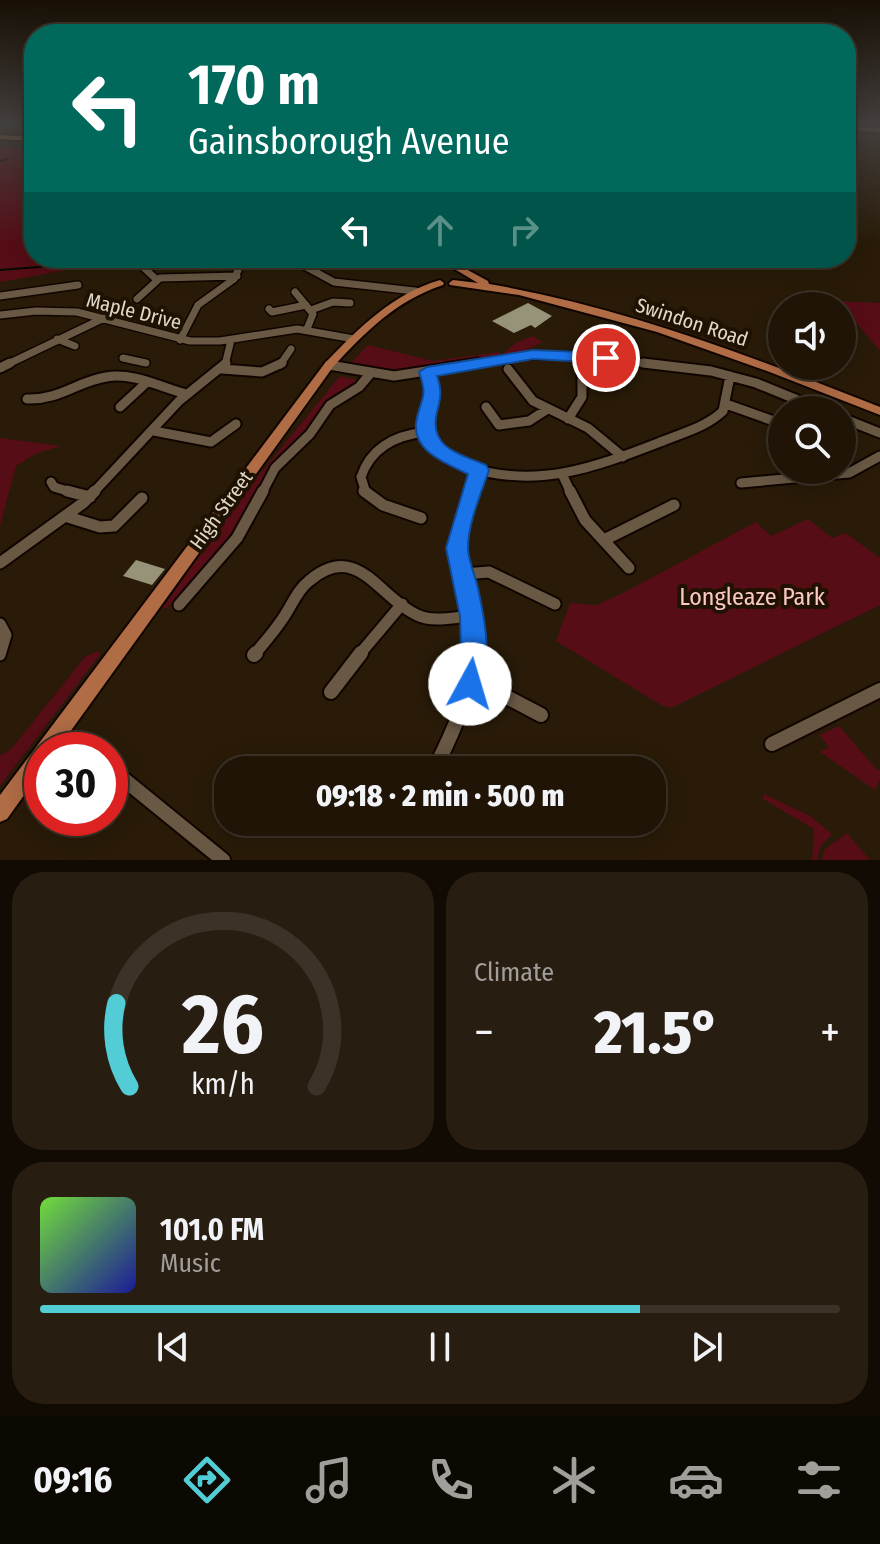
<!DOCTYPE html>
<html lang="en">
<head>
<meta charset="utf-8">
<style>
  body { margin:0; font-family:"Fira Sans Condensed",sans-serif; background:#271d10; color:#f1f3f6; height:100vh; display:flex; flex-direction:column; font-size:30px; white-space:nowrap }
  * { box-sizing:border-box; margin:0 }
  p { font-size:26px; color:#a19e9b }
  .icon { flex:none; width:44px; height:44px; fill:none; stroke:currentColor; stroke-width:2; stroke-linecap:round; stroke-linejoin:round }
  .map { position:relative; height:860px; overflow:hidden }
  .drawer { display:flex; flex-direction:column; gap:12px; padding:12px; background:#110b03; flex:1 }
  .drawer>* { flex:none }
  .hud { position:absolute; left:24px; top:24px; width:832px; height:244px; border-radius:32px; box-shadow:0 4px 20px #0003,0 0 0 2px #3c3328; background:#00695c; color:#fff; overflow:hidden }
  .controls { position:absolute; left:768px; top:292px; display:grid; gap:16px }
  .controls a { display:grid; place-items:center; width:88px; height:88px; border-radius:50%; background:#1f1406; box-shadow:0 4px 20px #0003,0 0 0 2px #3c3328; font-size:40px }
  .speed { position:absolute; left:24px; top:732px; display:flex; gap:16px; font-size:40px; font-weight:700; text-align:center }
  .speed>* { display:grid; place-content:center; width:104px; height:104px; border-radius:50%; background:#1f1406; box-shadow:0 4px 20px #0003,0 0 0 2px #3c3328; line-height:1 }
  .speed .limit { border:12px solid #d22; background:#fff; color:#111 }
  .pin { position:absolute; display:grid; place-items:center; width:68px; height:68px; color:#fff; margin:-34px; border:4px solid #fff; border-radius:50%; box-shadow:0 2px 8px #0007 }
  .me { position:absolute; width:88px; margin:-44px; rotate:6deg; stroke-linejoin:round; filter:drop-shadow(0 0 6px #0008) }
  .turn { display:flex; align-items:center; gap:28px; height:168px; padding:0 32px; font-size:36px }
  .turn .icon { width:104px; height:104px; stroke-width:2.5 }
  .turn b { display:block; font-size:56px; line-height:68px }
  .lanes { display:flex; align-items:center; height:76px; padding:0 32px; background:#0003; justify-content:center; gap:40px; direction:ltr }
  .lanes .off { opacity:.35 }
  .big { font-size:60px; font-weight:800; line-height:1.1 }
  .drawer .tile { flex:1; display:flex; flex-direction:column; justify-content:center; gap:12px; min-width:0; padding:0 28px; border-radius:32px; background:#271d10 }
  .drawer .dial { align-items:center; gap:0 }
  .dial svg { height:208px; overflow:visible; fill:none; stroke:#3c3328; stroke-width:7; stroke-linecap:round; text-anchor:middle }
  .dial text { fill:#f1f3f6; stroke:none }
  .song { display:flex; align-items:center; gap:24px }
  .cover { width:96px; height:96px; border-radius:12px; background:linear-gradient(135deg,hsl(100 70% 55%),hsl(240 70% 35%)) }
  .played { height:8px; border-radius:4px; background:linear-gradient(90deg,#52ccd5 75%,#3c3328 75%) }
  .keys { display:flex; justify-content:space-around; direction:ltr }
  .heat { display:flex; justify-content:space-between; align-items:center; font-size:44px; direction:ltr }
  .drawer .tiles { flex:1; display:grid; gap:12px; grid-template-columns:1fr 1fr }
  .tile:last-child { grid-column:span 2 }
  .trip { position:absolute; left:214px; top:756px; width:452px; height:80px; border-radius:32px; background:#1f1406; box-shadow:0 4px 20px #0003,0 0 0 2px #3c3328; font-weight:800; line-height:80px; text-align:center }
  .menu { display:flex; height:128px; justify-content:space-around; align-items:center; background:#0c0802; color:#a19e9b }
  .menu .icon { width:56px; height:56px }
  .menu .selected { color:#52ccd5 }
  .menu b { font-size:36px; color:#f1f3f6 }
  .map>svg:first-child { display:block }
  .green { fill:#560d16 }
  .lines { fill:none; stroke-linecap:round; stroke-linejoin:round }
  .stream { stroke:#050b00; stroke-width:2 }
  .building { fill:#979379 }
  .minor-far4-casing { stroke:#110500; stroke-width:7 }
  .minor-far3-casing { stroke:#110500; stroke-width:10 }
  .minor-far2-casing { stroke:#110500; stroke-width:13 }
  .minor-far1-casing { stroke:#110500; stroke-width:15 }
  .minor-casing { stroke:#110500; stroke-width:18 }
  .major-casing { stroke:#110500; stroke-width:4 }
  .highway-casing { stroke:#110500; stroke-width:4 }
  .minor-far4 { stroke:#685844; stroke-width:5 }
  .minor-far3 { stroke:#685844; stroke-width:7 }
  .minor-far2 { stroke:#685844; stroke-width:9 }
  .minor-far1 { stroke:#685844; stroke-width:11 }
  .minor { stroke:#685844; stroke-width:14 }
  .major { fill:#af6c45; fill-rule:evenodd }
  .highway { fill:#df7a45; fill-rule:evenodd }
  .route { fill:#1a73e8; stroke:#114b97; stroke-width:2 }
  .labels { text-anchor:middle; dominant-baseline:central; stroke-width:8; stroke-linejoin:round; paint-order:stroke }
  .street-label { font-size:20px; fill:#e1d8cc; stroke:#1f1202 }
  .near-park-label { font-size:24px; fill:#fbc8c6; stroke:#1f1202 }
</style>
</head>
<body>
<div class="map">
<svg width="880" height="860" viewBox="0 0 880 860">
  <rect width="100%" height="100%" fill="#291b08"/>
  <!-- green -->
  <path class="green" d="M0,147l34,2v109h100l-134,24z
    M835,301l45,2v48l-38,-45z
    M533,336l10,6 -28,13 -118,18 -44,-6 -2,-4 17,-18 65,16 66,-9 2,3 16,-13z
    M340,376l21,5 -89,88 -42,73 -63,66 -5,1 79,-112z
    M0,438l61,8 -26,8 -19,12 -16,60z
    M808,519l24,19 14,-5 34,25v47l-209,103 -10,-3 -105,-64 14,-38 26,2 27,-12 133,-71 15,14z
    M97,651l4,2 -101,133v-30l12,-8 73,-91z
    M839,726l38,44 3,-1v11l-5,10 -55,-38 9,-5 -10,-12z
    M764,794l46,22 22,18 -12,13 -3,13h-5l2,-31 -51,-30z
    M847,833l23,27h-48l2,-10z"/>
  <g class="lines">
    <!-- stream -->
    <path class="stream" d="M0,161l7,-2
      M0,270l77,-6 30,-6"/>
  </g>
  <!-- building -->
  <path class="building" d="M528,303l24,13 -17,12 -4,-3 -17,8 -22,-12z
    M136,560l29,9 -13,16 -29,-9z"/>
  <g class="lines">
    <!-- minor-far4 casing -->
    <g class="minor-far4-casing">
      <path id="minor-far4" d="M235,258l3,7
        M289,258l13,7
        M443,263l12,-5
        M461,265l1,-7"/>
    </g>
    <!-- minor-far3 casing -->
    <g class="minor-far3-casing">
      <path id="minor-far3" d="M299,263l35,19 81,9
        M461,267v-4
        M145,269l11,10
        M295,292l18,22 -6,15
        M0,296l78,-11
        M137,299l23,-21 77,-2
        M269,309l3,3 34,-7
        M311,310l22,-8 17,1
        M0,315l36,-4 41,1 113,29h30l77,-12 57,10
        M57,339l18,7
        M180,340l18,-35 36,-26 5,-11 -2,-5
        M123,358l23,5
        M6,365l98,-47
        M225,365l6,-25
        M280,365l11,-16
        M465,365l60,-9 47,-1 89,10"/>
    </g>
    <!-- minor-far2 casing -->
    <g class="minor-far2-casing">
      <path id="minor-far2" d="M643,363l68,8 45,12 66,27
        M329,365l65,11 84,-13
        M0,368l10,-5
        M222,369l40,3 20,-9
        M508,369l25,32 55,27 35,29
        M427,372l7,21 -8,42c7,17 25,26 42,32 70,23 130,-1 195,-26 22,-9 43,-14 60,-30l7,-35
        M27,399c33,1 49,-17 79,-22 27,-5 54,10 80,17
        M726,404l56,20
        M120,407l26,-24
        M486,407l13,18 30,-4 17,-11
        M842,418l38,15
        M568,419l14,-22v-31
        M154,431l57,11 25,-18
        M563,476l8,17
        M51,482l3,5 20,6
        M741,483l108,-10 31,-17
        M93,493l86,-92 47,-38
        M262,493l13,-25 35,-34 20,-29 29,-18 11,-13
        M366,493l-5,-16c10,-30 35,-42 65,-45
        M471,493l8,-23"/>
    </g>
    <!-- minor-far1 casing -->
    <g class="minor-far1-casing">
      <path id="minor-far1" d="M67,491l23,6
        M364,491l19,14 38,13
        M472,491l-15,57 15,68 1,39
        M570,491l15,29 44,48
        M68,517l32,10 14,-1 28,-28
        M604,540l70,-35
        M0,563l83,-60 12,-12
        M463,574l26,-2 66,32
        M179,605l58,-67 26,-47
        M0,624l6,11 -6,20
        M254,655c9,-11 19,-22 27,-34 10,-13 15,-30 28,-40 48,-41 69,16 108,34 17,8 38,2 55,1
        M359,655l43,-51"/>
    </g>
    <!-- minor casing -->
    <g class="minor-casing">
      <path id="minor" d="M254,655l2,-2
        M470,684l29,9 42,22
        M331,692l30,-39
        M50,743l20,7
        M772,744l108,-54
        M110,768l113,92
        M434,770c20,-39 35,-74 40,-117"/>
    </g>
    <!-- major casing -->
    <g class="major-casing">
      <path id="major" d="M0,135l34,2v4l-34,-2z
        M355,258h18l33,6 47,-2 35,19 1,3c134,23 264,73 391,123v8l-113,-44 -110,-39 -138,-37 -69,-10 -1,-2 4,-3 25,3 -27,-16 -45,1 -47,-8z
        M440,280l4,3 -1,2c-46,15 -78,47 -110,82l-276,383h-15v20l-35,49 -7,3v-27l325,-432c34,-35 67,-69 115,-83z"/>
    </g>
    <!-- highway casing -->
    <g class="highway-casing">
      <path id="highway" d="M846,126l34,2v4l-34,-2z"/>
    </g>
    <!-- minor-far4 -->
    <use href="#minor-far4" class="minor-far4"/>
    <!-- minor-far3 -->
    <use href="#minor-far3" class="minor-far3"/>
    <!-- minor-far2 -->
    <use href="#minor-far2" class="minor-far2"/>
    <!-- minor-far1 -->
    <use href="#minor-far1" class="minor-far1"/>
    <!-- minor -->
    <use href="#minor" class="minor"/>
    <!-- major -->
    <use href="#major" class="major"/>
    <!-- highway -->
    <use href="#highway" class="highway"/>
  </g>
  <!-- sky -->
  <linearGradient id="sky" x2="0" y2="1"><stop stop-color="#170f04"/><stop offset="0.51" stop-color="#433f3d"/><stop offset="1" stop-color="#433f3d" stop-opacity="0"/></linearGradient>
  <rect width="880" height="244" fill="url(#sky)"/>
  <!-- route -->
  <path class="route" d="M533,350l73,3 8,5 -8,5 -73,-4 -96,17c5,14 4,21 0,36 -9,36 23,42 49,53l3,5c-8,24 -21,53 -21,78 0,11 6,25 9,36 8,35 16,76 2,110l-9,4 -10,-4 -4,-10 5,-35 -1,-33 -14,-68 22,-74c-21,-10 -55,-22 -52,-51 4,-26 13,-23 3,-51l8,-5z"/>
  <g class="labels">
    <!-- street labels -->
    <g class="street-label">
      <text transform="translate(134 311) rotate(14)">Maple Drive</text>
      <text transform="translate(692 322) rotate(18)">Swindon Road</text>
      <text transform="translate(221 510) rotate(-54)">High Street</text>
    </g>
    <!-- near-park labels -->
    <g class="near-park-label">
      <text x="752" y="597">Longleaze Park</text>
    </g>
  </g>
</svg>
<div class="controls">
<a><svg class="icon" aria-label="sound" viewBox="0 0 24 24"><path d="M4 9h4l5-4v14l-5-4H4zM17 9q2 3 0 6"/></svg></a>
<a><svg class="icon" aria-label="search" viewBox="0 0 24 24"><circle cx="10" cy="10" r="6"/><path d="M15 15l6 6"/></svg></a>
</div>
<div class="speed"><div class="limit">30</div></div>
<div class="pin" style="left:606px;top:358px;background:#d93025"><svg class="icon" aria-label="arrive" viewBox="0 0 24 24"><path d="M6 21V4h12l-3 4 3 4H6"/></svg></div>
<svg class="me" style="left:470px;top:684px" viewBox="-20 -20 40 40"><circle r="19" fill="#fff"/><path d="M0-13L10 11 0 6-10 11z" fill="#1a73e8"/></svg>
<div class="trip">09:18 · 2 min · 500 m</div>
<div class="hud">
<div class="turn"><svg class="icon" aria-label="left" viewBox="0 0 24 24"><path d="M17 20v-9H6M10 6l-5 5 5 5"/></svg><div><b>170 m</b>Gainsborough Avenue</div></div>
<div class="lanes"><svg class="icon" aria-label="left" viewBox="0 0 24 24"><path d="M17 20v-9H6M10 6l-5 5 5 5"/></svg><svg class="icon off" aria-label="ahead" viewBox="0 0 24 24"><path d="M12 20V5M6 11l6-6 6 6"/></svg><svg class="icon off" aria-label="right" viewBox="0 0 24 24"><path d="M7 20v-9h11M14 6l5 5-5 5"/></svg></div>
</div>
</div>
<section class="drawer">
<div class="tiles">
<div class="tile dial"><svg viewBox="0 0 100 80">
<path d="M14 69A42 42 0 1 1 86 69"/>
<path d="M14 69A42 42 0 0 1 9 37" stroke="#52ccd5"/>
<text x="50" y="56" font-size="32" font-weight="700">26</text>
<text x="50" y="72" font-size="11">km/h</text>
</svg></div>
<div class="tile"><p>Climate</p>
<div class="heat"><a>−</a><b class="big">21.5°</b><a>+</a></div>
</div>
<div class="tile">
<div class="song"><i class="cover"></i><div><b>101.0 FM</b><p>Music</p></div></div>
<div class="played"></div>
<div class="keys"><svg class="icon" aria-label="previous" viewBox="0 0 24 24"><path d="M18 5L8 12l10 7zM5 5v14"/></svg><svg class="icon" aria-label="pause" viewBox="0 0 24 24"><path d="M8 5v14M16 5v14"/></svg><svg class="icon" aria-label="next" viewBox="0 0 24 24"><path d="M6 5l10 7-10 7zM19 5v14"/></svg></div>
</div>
</div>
</section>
<nav class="menu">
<b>09:16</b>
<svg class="icon selected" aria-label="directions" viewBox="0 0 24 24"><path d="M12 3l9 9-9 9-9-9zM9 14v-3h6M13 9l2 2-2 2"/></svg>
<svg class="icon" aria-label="music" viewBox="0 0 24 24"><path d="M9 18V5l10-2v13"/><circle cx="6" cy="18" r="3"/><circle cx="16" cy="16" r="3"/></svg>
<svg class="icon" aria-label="phone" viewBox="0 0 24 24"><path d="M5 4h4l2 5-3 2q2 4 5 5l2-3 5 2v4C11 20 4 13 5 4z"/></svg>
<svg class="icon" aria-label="climate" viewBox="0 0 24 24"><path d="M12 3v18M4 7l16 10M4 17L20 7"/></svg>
<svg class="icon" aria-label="car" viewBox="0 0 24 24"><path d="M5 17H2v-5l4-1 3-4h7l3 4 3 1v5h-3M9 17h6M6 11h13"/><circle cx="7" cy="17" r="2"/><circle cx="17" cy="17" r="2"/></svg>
<svg class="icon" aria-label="filters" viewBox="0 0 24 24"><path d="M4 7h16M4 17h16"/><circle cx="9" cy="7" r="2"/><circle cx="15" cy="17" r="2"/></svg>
</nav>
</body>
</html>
